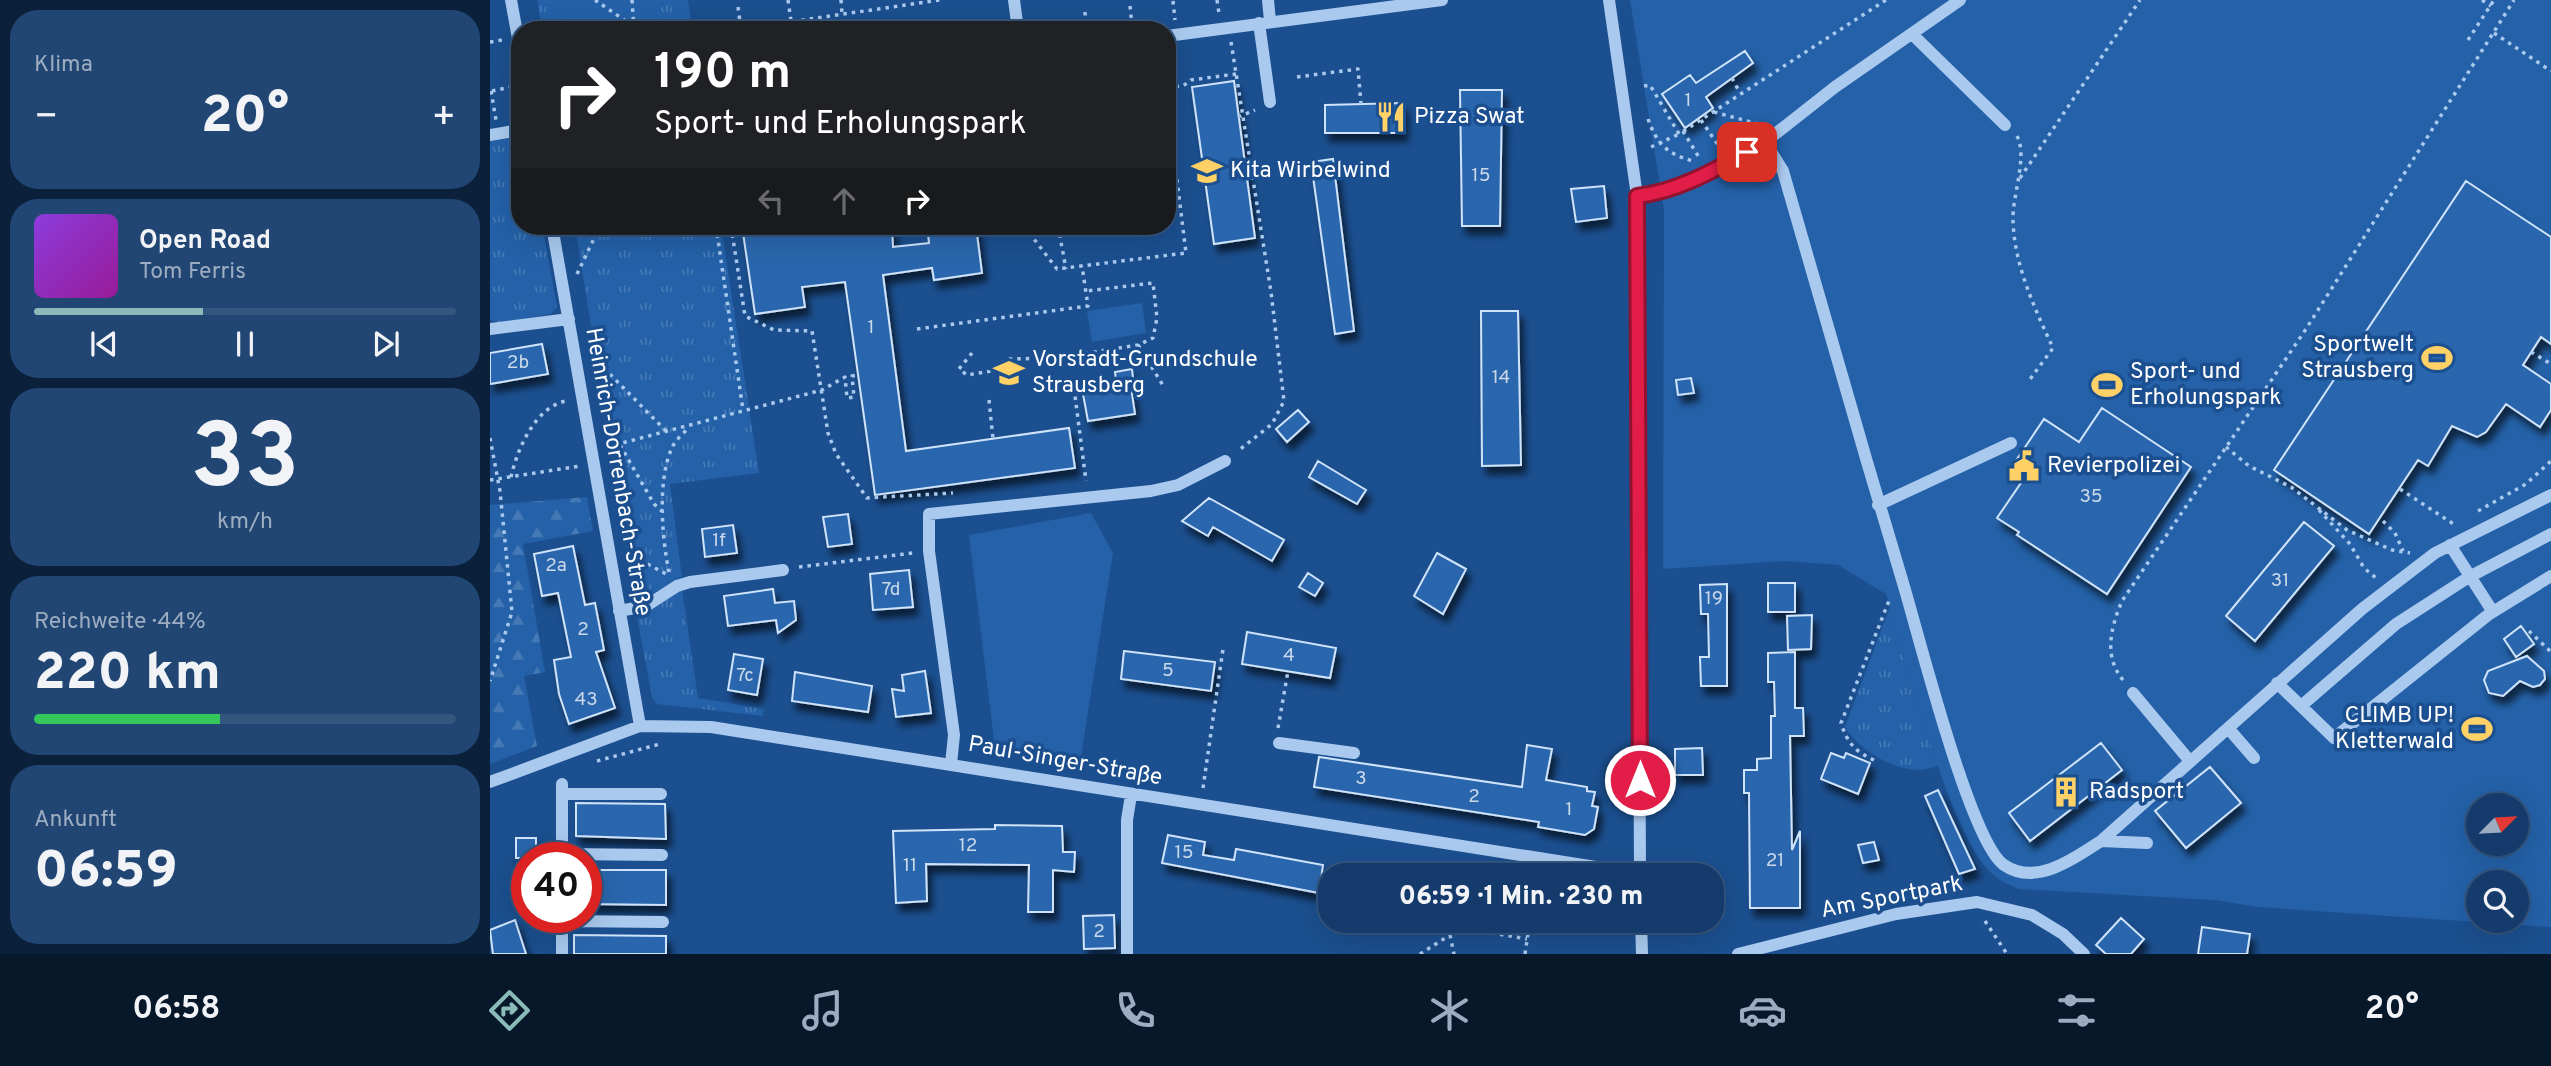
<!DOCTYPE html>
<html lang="de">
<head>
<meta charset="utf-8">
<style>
  body { margin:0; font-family:Overpass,sans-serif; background:#214673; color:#f1f3f6; height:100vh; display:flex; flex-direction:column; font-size:26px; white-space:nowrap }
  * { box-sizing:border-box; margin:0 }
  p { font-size:23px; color:#9dadc1 }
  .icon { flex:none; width:38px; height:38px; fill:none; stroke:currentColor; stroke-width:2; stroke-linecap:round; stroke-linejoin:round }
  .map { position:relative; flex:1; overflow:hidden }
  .sheet { display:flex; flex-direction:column; gap:10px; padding:10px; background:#0b203b; width:490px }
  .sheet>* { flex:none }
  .hud { position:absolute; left:21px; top:21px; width:665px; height:214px; border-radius:28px; box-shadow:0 7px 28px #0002,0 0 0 2px #33557e; background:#202124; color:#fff; overflow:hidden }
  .needle { width:46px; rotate:66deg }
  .tools { position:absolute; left:1976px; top:793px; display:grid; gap:14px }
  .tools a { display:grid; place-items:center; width:63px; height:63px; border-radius:50%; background:#143b6b; box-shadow:0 7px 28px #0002,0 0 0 2px #33557e; font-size:35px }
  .speed { position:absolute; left:21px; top:842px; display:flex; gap:14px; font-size:35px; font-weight:700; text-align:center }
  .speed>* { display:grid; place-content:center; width:91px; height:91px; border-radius:50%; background:#143b6b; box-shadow:0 7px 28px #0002,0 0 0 2px #33557e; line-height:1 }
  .speed .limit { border:10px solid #d22; background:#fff; color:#111 }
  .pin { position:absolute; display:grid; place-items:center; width:60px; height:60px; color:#fff; margin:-30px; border-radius:14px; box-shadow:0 4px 10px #0006 }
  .me { position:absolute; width:77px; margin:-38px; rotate:0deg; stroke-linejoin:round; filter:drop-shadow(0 0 5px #0008) }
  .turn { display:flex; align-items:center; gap:24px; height:147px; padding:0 28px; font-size:32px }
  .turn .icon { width:91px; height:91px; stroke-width:2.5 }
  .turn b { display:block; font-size:49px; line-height:60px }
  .lanes { display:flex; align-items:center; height:66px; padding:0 28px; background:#0003; justify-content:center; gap:35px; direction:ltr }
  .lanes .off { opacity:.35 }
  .big { font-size:52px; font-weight:800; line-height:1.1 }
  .sheet .card { flex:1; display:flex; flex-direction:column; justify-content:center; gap:10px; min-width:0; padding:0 24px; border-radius:28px; background:#214673 }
  .sheet .dial { align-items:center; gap:0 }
  .dial b { font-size:91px; line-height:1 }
  .song { display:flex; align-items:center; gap:21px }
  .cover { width:84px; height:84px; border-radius:10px; background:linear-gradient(135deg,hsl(270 70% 55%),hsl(300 70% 35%)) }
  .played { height:7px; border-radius:4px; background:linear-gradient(90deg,#8bbbb9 40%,#33557e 40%) }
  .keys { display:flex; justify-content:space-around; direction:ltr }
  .heat { display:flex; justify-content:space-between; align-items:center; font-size:38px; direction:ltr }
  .charge { height:10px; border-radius:5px; background:linear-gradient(90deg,#34c759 44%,#33557e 0) }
  .trip { position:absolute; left:828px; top:863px; width:406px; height:70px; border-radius:28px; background:#143b6b; box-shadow:0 7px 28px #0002,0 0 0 2px #33557e; font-weight:800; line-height:70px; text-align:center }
  .menu { display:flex; height:112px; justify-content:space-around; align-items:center; background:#08182b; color:#9dadc1 }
  .menu .icon { width:49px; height:49px }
  .menu .on { color:#8bbbb9 }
  .menu b { font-size:32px; color:#f1f3f6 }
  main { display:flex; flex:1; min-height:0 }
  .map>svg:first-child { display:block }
  .grass { fill:url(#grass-tufts) }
  .forest { fill:url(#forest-firs) }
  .park { fill:#2461a8; fill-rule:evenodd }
  .building { fill:#2a66ad; stroke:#cfe3fa; stroke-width:2; filter:url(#shadow) }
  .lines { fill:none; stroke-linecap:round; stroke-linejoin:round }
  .path { stroke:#a9c9ee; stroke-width:3.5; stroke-dasharray:3.5 5; stroke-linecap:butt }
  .minor { stroke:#a9c9ee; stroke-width:12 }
  .route-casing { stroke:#92132f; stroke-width:18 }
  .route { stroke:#e11d48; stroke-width:12 }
  .labels { text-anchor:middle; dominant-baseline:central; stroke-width:7; stroke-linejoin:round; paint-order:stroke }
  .number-label { font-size:19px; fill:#cad9ea }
  .poi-label { font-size:23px; fill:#fff; stroke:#1b4f8f; text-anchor:start }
  .street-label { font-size:23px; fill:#fff; stroke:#1b4f8f }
</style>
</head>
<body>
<main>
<section class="sheet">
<div class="card"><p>Klima</p>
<div class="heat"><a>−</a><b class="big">20°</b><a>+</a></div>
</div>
<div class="card">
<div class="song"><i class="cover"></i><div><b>Open Road</b><p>Tom Ferris</p></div></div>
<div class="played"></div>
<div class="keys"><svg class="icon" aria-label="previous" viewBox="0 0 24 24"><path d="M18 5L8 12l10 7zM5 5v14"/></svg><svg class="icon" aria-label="pause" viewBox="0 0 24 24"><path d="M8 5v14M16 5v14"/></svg><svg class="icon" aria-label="next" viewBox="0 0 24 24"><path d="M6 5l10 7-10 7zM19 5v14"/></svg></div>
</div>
<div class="card dial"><b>33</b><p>km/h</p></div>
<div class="card"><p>Reichweite · 44%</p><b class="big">220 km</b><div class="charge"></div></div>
<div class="card"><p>Ankunft</p><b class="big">06:59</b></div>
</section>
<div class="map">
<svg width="2061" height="954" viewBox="0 0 2061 954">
  <defs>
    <pattern id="grass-tufts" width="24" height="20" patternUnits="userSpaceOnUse" patternTransform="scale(1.75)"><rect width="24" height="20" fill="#2461a8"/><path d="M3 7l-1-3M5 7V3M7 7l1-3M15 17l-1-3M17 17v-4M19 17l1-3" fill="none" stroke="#4579b5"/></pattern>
    <pattern id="forest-firs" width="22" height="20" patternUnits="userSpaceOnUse" patternTransform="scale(1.75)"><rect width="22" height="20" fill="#2461a8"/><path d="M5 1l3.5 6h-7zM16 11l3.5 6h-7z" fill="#4579b5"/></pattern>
    <filter id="shadow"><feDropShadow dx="4.5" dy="8" stdDeviation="3.5" flood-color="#0009"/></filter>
  </defs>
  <rect width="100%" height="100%" fill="#1b4f8f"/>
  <!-- grass -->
  <path class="grass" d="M47,0h151l4,30h-150z
    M29,137l1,89h22l15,81 -6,7 -50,9 -11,-3v-179z
    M85,226h146l38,247 -89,11 12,93 -42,25 -5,-2z
    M1407,588l45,174c-28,23 -82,-9 -97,-35z
    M192,589l16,109 66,11 -1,7 -106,-12 -5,-7 -15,-80z"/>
  <!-- forest -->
  <path class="forest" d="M97,497l6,34 -70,13 22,128 -21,4 13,70 -47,18v-259z"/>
  <!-- park -->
  <path class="park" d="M65,0h107l-4,30h-94z
    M1140,0h921v927l-293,-20 -44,-7 -196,-11c-7,-4 -17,-7 -23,-13 -44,-32 -92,-224 -109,-282l-48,-29 -53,-4 -122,8 1,-359zM1988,805h38v39h-38zM1988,882h38v38h-38z
    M652,303l4,30 -54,9 -5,-31z
    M601,513l22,40 -33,210 -85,-15 -26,-213z"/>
  <!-- building -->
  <path class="building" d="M1255,51l8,12 -47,34 7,11 -28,20 -23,-34 28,-19 6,8z
    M744,81l21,157 -41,6 -22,-157z
    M970,90h42l-2,136h-38z
    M913,103v30h-78v-28z
    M843,159l21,172 -19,3 -24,-172z
    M1976,181l85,56v107l-10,-7 -18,28 28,19v26l-11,17 -34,-23 -20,28 -9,5 -25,-11 -24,40 -10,-6 -49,74 -95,-64z
    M1114,186l3,32 -31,4 -5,-33z
    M252,226h150l1,21 36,-4 -2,-17h49l6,47 -48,7 -2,-12 -49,7 23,176 163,-23 6,40 -200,27 -30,-213 -43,5 3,20 -50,7z
    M991,311h37l3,154 -39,1z
    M52,344l6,30 -58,10v-31z
    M642,369l2,18 -17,2 -2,-17z
    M1201,378l3,15 -16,2 -2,-15z
    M641,387l4,27 -47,7 -5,-27z
    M1612,408l89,59 -84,127 -90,-59 2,-3 -22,-14 28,-41 -14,-9 33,-49 35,23z
    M808,410l11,12 -22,20 -11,-13z
    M828,461l48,29 -9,14 -48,-27z
    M719,498l75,42 -12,21 -59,-34 -5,9 -26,-15z
    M358,514l4,30 -24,3 -5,-30z
    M1814,522l30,24 -79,95 -29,-25z
    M243,525l4,28 -32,4 -3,-28z
    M83,546l12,59 10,-2 9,47 -8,2 19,56 -46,16 -10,-30 -5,-34 17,-3 -13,-64 -16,3 -8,-42z
    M947,553l29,16 -23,45 -29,-18z
    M419,570l4,37 -40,3 -3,-36z
    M818,573l15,10 -8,13 -16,-9z
    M1278,583h27v29h-27z
    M1237,584v102h-26l-1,-29h9l-1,-43h-7l-1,-29z
    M283,589l2,14 19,-2 2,19 -18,13 -2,-13 -48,6 -4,-30z
    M1322,615l-1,34 -23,1 -1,-34z
    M2031,626l13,18 -18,13 -12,-18z
    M757,632l89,16 -6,30 -88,-14z
    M634,651l91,11 -4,29 -90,-12z
    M1305,652v56h8l1,28h-14l2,114 8,-19v77h-50l-1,-115h-5v-23h13v-11l14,-1v-42h4l-1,-34h-6v-29z
    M244,654l29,5 -6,36 -29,-5z
    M2037,656l17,15 1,8 -5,6 -7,2 -13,-6 -17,15 -14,-3 -5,-13 4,-9z
    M435,671l6,42 -35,4 -4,-28 12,2 -2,-16z
    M305,672l77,14 -4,26 -76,-11z
    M1611,743l21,27 -92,71 -21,-28z
    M1037,745l25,4 -6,31 41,7v4l8,1 -3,14 6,1 -4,22 -9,6 -47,-8 1,-5 -225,-35 5,-30 203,30z
    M1212,748l1,27h-28v-26z
    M1341,753l13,5 2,-5 24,10 -12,31 -37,-15z
    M1720,767l31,36 -55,45 -31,-37z
    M1448,790l37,79 -16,5 -34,-78z
    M86,803l89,1 1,35 -90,-3z
    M505,825l67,1 1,26h12l-1,20 -21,-2v42h-25l1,-47 -103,-1 1,37 -31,2 -3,-72 102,-2z
    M678,835l37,7 -2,13 31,5 2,-11 87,16 -4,28 -157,-30z
    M26,838h20v20h-20z
    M1384,842l5,18 -16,3 -5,-18z
    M96,870h80v35l-80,-1z
    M624,915l1,33 -31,1 -1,-33z
    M1631,918l23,21 -13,15h-25l-10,-9z
    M25,920l11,34h-33l-3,-24z
    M1712,927l48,7 -3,20h-49z
    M84,935l92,1v18h-92z"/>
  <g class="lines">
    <!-- path -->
    <path class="path" d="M105,0l38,26
      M142,0l2,30
      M298,0l3,21
      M351,0l1,14
      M727,0l2,13
      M1992,0l9,6
      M683,1l2,19
      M640,6l2,20
      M248,7l3,22
      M595,12l1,18
      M244,30l206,-30
      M282,30l7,-6
      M2004,33l57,38
      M1978,40l26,-40
      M0,42l12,-2
      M741,42l40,250 13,109 -12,23 -34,27
      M807,77l61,-8 3,35
      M1242,78l8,15
      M1154,86l6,-1 29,49 207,-134
      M677,87l16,-1 8,-6 45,-6
      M1,91l5,29
      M2,91l28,-6
      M1224,112l48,13
      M748,117l17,-7
      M1158,119c9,25 19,35 45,42
      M1211,120l19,28
      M1193,131l17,28
      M1527,136c11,20 -5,61 -4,84 1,45 22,89 40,128l-25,34
      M1161,147l28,-13
      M1530,178l120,-178
      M226,226l27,184
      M241,226l14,90 29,14 38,1 16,102 8,21 31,44 86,-5
      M534,226l33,43 129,-16 -19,-154
      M568,226l8,43
      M87,274l23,-48
      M427,329l171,-23 -6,-40
      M648,345l26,42
      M2041,352l20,12
      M482,353l-13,16 8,6 24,-4 17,-12 49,-1 81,-13 15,-7 4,-20 -4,-35 -67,8
      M102,356l75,76
      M584,388l12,93
      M499,400l4,39
      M0,438l10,53 12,121 -22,69
      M130,445l34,59 9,8
      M117,447l215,-57 23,-13 2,21 7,-1 -2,-21 6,-1
      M1736,447l23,19 42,21 56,43 45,20 18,3
      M21,477c6,-27 24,-70 55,-76
      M0,480l90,-14
      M1910,489l55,36
      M1829,510l31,34 14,24 12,10
      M1988,511l48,-27 25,-23
      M1893,521l12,12 8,18
      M135,552l43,23
      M309,567l114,-14
      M179,572c-7,-33 -12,-92 3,-124 3,-8 12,-15 17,-21
      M2039,631l22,21
      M1633,680c-20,-24 -12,-53 -1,-79l184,-272 208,-329
      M788,728l10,-57
      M1384,760c-19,-8 -27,-18 -33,-37l49,-125
      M107,761l63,-17
      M713,788l20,-139
      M952,875l1,-2
      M1495,921l22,33
      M960,935l4,19
      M930,954l30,-19 2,-9 75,13
      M1035,954l5,-34"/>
    <!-- minor -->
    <path class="minor" d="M21,0l9,49
      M524,0l4,30
      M778,0l2,21
      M1119,0l28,196 3,679
      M769,23l11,79
      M1422,34l93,91
      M677,36l275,-36
      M0,135l30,-5
      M1275,142l70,-55 125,-87
      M1147,196c45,-5 88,-32 128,-54l18,29c39,138 79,275 120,412 15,49 67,259 101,282 32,22 71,-7 97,-24l261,-232 73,-56 116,-58
      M62,226l88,500
      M0,329l79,-10
      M1388,505l133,-62
      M1960,545l43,67
      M129,611l27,-5 31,-20 13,-4 93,-12
      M1787,683l57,55 154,-123 63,-39
      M1643,693l56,67
      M1811,706l95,-82 73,-47 82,-43
      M1738,728l26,30
      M789,743l75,10
      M461,764l3,-29 -25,-184v-37l222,-23 27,-6 47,-24
      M0,782l150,-56 71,1 929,147
      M72,784v74
      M72,794h99
      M1611,841l46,2
      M72,854l100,1
      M72,917v37
      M1151,920l1,34
      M72,921l101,1
      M637,954v-134l4,-25
      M1248,954l158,-40 81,-12 55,13 31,19 21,20"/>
  </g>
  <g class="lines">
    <!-- route casing -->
    <g class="route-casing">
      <path id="route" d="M1150,780l-3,-584c39,-4 76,-25 110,-44"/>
    </g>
    <!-- route -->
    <use href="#route" class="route"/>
  </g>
  <!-- icons -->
  <defs>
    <g id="restaurant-bare" transform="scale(2.415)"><path d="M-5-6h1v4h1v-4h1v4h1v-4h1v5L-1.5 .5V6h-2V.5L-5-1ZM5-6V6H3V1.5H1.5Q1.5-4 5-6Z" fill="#ffd166" stroke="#1b4f8f" stroke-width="2.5" paint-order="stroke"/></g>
    <g id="school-bare" transform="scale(2.415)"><path d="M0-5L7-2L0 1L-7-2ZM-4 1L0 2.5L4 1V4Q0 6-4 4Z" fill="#ffd166" stroke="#1b4f8f" stroke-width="2.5" paint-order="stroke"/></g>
    <g id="stadium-bare" transform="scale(2.415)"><path d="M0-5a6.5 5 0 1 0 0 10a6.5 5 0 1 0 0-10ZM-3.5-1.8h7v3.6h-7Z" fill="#ffd166" stroke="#1b4f8f" stroke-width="2.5" paint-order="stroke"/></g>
    <g id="civic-bare" transform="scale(2.415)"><path d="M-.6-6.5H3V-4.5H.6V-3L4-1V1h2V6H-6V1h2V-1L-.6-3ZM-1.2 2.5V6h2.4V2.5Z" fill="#ffd166" stroke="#1b4f8f" stroke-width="2.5" paint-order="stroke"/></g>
    <g id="building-bare" transform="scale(2.415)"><path d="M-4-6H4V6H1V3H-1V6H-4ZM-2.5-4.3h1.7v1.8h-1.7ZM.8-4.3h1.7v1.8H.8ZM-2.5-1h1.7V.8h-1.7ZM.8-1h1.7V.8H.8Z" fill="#ffd166" stroke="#1b4f8f" stroke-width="2.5" paint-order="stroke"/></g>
  </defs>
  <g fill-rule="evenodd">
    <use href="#restaurant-bare" x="901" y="117"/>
    <use href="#school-bare" x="717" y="171"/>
    <use href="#stadium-bare" x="1947" y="358"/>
    <use href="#school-bare" x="519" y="373"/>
    <use href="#stadium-bare" x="1617" y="385"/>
    <use href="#civic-bare" x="1534" y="466"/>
    <use href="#stadium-bare" x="1987" y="729"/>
    <use href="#building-bare" x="1576" y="792"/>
  </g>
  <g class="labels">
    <!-- number labels -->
    <g class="number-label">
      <text x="1198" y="101">1</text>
      <text x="991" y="176">15</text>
      <text x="381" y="328">1</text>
      <text x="28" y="363">2b</text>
      <text x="1011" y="378">14</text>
      <text x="1601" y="497">35</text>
      <text x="229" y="541">1f</text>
      <text x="66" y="566">2a</text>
      <text x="1790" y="581">31</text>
      <text x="401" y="590">7d</text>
      <text x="1224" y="599">19</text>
      <text x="93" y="630">2</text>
      <text x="799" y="656">4</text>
      <text x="678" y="671">5</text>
      <text x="255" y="676">7c</text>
      <text x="96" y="700">43</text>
      <text x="871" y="779">3</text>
      <text x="984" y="797">2</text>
      <text x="1079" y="810">1</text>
      <text x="478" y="846">12</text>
      <text x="694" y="853">15</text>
      <text x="1285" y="861">21</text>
      <text x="420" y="866">11</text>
      <text x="609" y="932">2</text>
    </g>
    <!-- poi labels -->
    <g class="poi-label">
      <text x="924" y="117">Pizza Swat</text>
      <text x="740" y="171">Kita Wirbelwind</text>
      <text x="1924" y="345" text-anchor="end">Sportwelt<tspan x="1924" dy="26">Strausberg</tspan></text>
      <text x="542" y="360">Vorstadt-Grundschule<tspan x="542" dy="26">Strausberg</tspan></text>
      <text x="1640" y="372">Sport- und<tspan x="1640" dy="26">Erholungspark</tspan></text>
      <text x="1557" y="466">Revierpolizei</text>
      <text x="1964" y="716" text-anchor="end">CLIMB UP!<tspan x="1964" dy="26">Kletterwald</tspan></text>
      <text x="1599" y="792">Radsport</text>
    </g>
    <!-- street labels -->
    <g class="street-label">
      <text transform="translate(127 472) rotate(80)">Heinrich-Dorrenbach-Straße</text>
      <text transform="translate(575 762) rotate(10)">Paul-Singer-Straße</text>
      <text transform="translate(1402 898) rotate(-11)">Am Sportpark</text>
    </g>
  </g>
</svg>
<div class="tools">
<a><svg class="needle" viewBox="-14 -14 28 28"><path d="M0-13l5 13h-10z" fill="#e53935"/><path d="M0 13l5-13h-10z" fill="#9dadc1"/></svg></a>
<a><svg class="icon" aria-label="search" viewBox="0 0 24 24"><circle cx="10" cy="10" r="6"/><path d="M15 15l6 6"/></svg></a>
</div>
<div class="speed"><div class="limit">40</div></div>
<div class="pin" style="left:1257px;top:152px;background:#d93025"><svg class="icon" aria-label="arrive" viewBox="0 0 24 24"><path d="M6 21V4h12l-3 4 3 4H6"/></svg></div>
<svg class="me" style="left:1150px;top:780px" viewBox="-20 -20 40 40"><circle r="17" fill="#e11d48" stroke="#fff" stroke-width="3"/><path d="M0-11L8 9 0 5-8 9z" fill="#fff"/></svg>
<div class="trip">06:59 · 1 Min. · 230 m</div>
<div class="hud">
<div class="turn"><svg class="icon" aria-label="right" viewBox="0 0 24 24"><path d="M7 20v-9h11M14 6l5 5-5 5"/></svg><div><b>190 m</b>Sport- und Erholungspark</div></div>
<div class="lanes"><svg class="icon off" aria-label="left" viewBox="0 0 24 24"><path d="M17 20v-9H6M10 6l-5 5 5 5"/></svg><svg class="icon off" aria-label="ahead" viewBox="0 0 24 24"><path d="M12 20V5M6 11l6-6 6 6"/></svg><svg class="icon" aria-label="right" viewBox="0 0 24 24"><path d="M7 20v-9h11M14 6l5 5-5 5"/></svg></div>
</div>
</div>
</main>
<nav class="menu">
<b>06:58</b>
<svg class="icon on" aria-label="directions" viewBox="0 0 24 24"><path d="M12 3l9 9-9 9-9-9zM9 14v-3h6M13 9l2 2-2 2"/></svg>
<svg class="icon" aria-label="music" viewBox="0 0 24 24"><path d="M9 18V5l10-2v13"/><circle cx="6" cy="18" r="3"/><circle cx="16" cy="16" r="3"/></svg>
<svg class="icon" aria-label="phone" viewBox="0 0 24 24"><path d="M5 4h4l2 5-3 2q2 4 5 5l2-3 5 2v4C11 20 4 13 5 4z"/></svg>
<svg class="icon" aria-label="climate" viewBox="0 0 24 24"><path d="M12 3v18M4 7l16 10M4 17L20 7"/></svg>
<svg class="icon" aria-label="car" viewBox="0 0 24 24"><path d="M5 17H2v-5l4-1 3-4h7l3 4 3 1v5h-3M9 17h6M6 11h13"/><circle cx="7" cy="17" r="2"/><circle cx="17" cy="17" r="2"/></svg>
<svg class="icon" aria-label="filters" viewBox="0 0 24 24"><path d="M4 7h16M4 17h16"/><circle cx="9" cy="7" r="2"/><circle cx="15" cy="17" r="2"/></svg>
<b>20°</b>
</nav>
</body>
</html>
